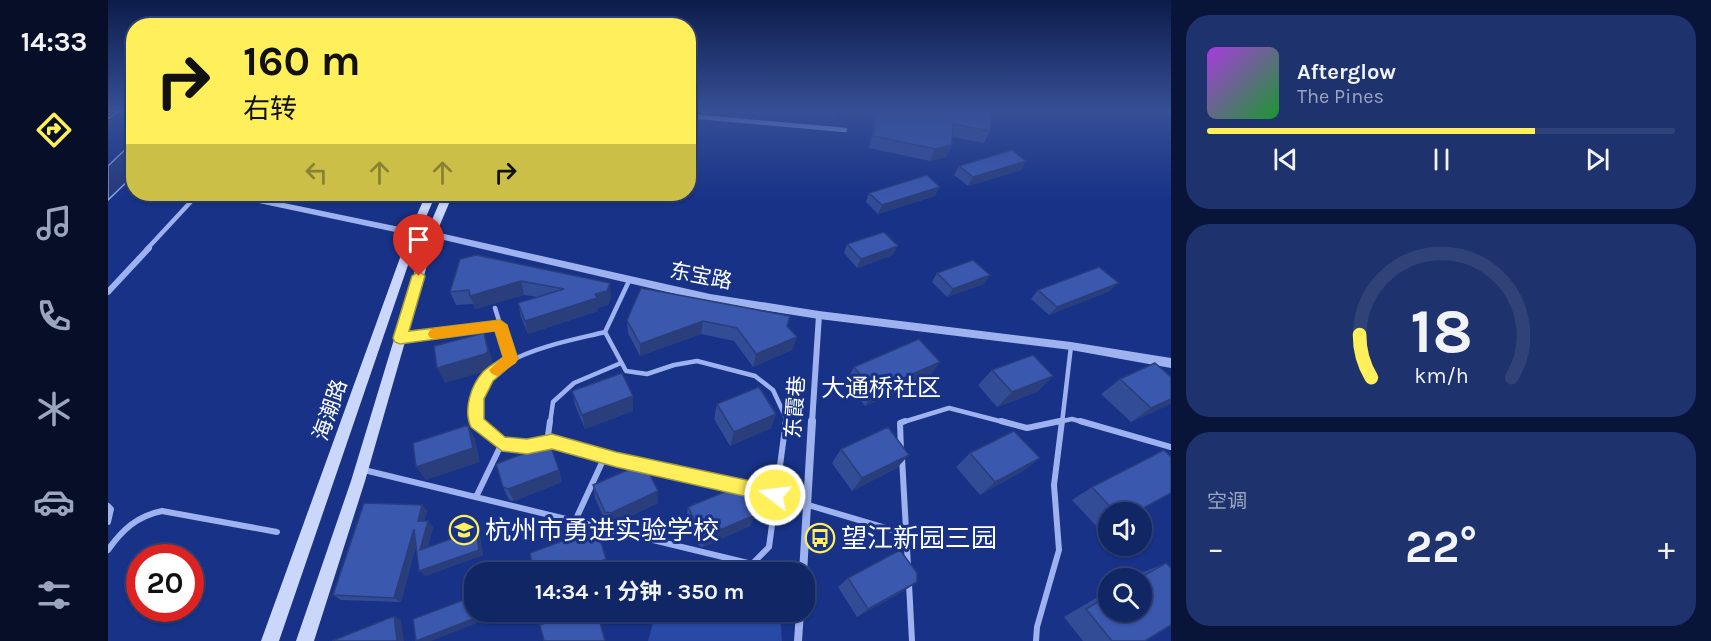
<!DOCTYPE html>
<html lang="zh">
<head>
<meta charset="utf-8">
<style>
  body { margin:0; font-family:Karla,"Noto Sans SC",sans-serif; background:#1e326e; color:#f1f3f6; height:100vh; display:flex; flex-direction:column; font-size:22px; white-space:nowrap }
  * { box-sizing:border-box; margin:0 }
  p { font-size:20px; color:#9ca5bf }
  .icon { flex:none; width:33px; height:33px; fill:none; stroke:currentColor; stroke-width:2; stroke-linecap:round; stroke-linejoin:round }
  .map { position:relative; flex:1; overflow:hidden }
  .sheet { display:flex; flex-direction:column; gap:15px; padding:15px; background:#091538; width:540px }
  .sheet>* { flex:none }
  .guide { position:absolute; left:18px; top:18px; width:570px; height:183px; border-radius:24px; box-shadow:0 2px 4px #0004,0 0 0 2px #304379; background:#ffef5a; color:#111; overflow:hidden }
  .buttons { position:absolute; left:990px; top:502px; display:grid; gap:12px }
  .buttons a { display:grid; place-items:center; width:54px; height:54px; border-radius:50%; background:#112665; box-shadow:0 2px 4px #0004,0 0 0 2px #304379; font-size:30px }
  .speed { position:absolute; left:18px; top:544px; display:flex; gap:12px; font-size:30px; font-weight:700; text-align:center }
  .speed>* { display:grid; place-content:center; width:78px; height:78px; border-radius:50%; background:#112665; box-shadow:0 2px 4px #0004,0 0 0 2px #304379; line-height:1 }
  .speed .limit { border:9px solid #d22; background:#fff; color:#111 }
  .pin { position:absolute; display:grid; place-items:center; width:51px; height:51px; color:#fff; margin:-62px -26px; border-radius:50% 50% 50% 0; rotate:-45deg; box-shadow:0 0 6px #0007 }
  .pin .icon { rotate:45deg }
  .me { position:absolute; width:66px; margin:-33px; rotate:285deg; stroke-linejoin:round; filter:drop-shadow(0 0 4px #0008) }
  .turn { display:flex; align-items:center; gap:21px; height:126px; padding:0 18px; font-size:27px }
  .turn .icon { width:78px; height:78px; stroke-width:2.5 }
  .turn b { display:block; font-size:42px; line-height:51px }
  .lanes { display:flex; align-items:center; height:57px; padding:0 18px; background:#0003; justify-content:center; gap:30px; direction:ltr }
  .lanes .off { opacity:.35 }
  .big { font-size:45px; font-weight:700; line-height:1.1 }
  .sheet .tile { flex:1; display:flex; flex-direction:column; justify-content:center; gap:9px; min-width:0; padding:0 21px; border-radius:24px; background:#1e326e }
  .sheet .dial { align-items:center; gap:0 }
  .dial svg { height:156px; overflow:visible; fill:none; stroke:#304379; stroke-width:7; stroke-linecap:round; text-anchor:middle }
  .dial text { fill:#f1f3f6; stroke:none }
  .song { display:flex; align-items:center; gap:18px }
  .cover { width:72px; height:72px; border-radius:9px; background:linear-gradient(135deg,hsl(280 70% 55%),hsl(130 70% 35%)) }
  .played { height:6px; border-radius:3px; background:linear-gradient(90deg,#ffef5a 70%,#304379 70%) }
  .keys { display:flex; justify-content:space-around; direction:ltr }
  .heat { display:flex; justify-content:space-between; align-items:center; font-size:33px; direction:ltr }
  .trip { position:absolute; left:356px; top:562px; width:351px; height:60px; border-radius:24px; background:#112665; box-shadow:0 2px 4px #0004,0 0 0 2px #304379; font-weight:700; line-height:60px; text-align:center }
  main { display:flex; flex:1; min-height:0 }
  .dock { display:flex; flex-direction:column; width:108px; justify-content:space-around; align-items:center; background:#070f28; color:#9ca5bf }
  .dock .icon { width:42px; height:42px }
  .dock .active { color:#ffef5a }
  .dock b { font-size:27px; color:#f1f3f6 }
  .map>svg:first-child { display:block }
  .green { fill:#2949a6 }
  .water { fill:#253978; stroke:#90aaf0; stroke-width:1.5 }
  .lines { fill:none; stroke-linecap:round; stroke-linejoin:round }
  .service-far1 { stroke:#9db2ee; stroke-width:4.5 }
  .service { stroke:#9db2ee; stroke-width:6 }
  .minor-far2 { stroke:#9db2ee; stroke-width:4.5 }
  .minor-far1 { stroke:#9db2ee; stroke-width:6 }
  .minor { stroke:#9db2ee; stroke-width:8 }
  .tertiary { fill:#9db2ee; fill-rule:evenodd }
  .secondary { fill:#cad6fa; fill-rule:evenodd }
  .rail-casing { stroke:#fff; stroke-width:4 }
  .rail { stroke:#173287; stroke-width:2; stroke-dasharray:8; stroke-linecap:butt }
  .wall { fill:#334c96 }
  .shaded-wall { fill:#293e7a }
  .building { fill:#3b58af; stroke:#293e7a; stroke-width:1.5 }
  .route { fill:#ffef5a; stroke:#a69b3a; stroke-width:1.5 }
  .slow { fill:#f59e0b }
  .labels { text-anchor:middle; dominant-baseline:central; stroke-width:6; stroke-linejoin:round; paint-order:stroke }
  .street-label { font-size:21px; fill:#fff; stroke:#173287 }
  .quarter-label { font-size:24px; fill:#fff; stroke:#173287 }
  .near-poi-label { font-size:26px; fill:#fff; stroke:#173287; text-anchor:start }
</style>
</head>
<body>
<main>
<nav class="dock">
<b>14:33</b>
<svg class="icon active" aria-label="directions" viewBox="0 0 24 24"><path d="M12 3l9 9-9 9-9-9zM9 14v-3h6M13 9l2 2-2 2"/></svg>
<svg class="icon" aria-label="music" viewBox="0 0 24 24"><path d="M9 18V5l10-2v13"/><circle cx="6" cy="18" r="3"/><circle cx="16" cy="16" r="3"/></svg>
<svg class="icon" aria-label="phone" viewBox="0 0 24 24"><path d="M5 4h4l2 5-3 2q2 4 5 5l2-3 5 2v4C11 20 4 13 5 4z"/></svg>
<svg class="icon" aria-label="climate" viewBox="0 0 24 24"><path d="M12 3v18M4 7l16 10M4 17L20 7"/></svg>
<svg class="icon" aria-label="car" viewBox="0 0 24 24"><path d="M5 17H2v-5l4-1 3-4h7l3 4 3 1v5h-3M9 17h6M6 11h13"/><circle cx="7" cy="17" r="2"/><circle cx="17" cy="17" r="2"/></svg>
<svg class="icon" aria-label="filters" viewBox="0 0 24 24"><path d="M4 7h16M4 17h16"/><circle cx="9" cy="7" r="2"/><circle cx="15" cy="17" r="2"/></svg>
</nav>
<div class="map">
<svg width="1063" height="641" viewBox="0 0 1063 641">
  <rect width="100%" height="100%" fill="#173287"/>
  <!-- green -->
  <path class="green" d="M548,612h124l2,29h-134z"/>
  <!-- water -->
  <path class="water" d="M25,142v34l-25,24v-34z"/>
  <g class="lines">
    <!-- service-far1 -->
    <path class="service-far1" d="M387,308l16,51
      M497,332l21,39 21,3 27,-9 23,-4 58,15 18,14 13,28 -1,5
      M294,338l98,-13
      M369,423c-18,-65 85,-80 128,-91l24,-51
      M442,423l3,-21 21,-19 47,-20
      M792,423l49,-15 58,15
      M945,423l19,-4 14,4
      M954,423l9,-77"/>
    <!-- service -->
    <path class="service" d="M368,421l26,22 25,4 25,-6 64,18 135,29 155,46
      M893,421l26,7 33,-7
      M972,421l91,26
      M439,443l3,-22
      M793,450l-1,-27 5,-2
      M794,458l6,108
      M256,470l388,94 17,-17 17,-126
      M368,497l26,-54
      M0,506l3,3 -3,13
      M467,521l30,-65
      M0,550c14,-20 29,-34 54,-39l115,21
      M801,584l3,57
      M928,641l1,-14 22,-77 -5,-65 8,-64"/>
    <!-- minor-far2 -->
    <path class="minor-far2" d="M580,116l157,14
      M39,249l51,-55"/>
    <!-- minor-far1 -->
    <path class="minor-far1" d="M0,292l41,-44
      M704,423l7,-108"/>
    <!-- minor -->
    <path class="minor" d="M695,573l9,-152
      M690,641l2,-29"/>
    <!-- tertiary -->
    <path class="tertiary" d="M118,194h15l173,36 17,1 279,63 109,17 252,31 100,16v10l-100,-18 -252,-31 -109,-17 -279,-65 -17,-1 -184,-39z"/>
    <!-- secondary -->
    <path class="secondary" d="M318,194h10l-17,39 -140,408h-18l148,-408z
      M335,194h10l-17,40 -71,247 -51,160h-18l55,-160 75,-247z"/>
    <!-- rail casing -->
    <g class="rail-casing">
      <path id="rail" d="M0,117l9,-6"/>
    </g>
    <!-- rail -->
    <use href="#rail" class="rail"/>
  </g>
  <!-- wall -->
  <path class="wall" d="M689,111h41l-2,6 -23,-5z
    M768,111h116l-2,20 -6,12 -32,-6v8l-6,12 -16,4 -61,-13z
    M918,161l-5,9 -53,16 -14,-11 5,-9z
    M761,193l66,3 -57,18 -12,-12z
    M739,244l46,11 -36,13 -13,-15z
    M352,259l151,38 -3,8 -10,3v3l-70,23 -7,-17 -3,-14 19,-6 -13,-2 -49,14 -2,-5 -17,1 -6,-13z
    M829,273l53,2 -6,9 -37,13 -15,-15z
    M533,288l146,38 10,11 -5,13 -39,17 -19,-26 -33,-7 -61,22 -12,-23 -1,-13z
    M930,290l72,1 -61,24 -18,-16z
    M746,367l75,11 -64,28 -19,-24z
    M884,370l61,6 -16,16 -40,15 -19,-22z
    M1063,377v26l-5,3 -35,16 -30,-28 19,-15z
    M464,391l61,5v15l-48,18 -10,-24z
    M609,404l59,10 -5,14 -41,18 -16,-27z
    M733,449l56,19 -45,23 -20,-28z
    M862,453l70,5 -17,13 -43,24 -24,-28z
    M451,470l3,12 -48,19 -5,-1 -6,-13z
    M485,485l65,6v12l-46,22 -6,-2 -11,-25z
    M984,487l42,26h-26v14l-7,4 -29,-31z
    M314,505l5,6 -3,10 9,6 -5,20 52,-11 3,19 -58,21 -9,-30 -15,56 -60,-2 -8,-5z
    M580,507l67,8 -5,11 -47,21 -4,-1 -13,-27z
    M1058,563l-21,78h-62l-19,-24 44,-26v21l34,-33h-12l11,-6z
    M740,578l56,13 -47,26 -19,-30z"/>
  <!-- shaded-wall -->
  <path class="shaded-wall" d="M844,145l-6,12 -16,4 5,-12z
    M918,161l-5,9 -53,16 5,-9z
    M832,187l-5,9 -57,18 4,-9z
    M790,246l-5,9 -36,13 4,-9z
    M882,275l-6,9 -37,13 6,-8z
    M413,281l3,14 -49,14 -5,-13z
    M502,283l1,14 -3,8 -10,3v3l-70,23 -3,-13z
    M1011,283l-9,8 -61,24 8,-8z
    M595,321l-2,13 -61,22v-12z
    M376,333l5,16 5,18 -4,3 -45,13 -8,-15z
    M689,337l-5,13 -39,17 3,-13z
    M832,362l-11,16 -64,28 9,-15z
    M945,376l-16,16 -40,15 15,-15z
    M525,396v15l-48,18 -3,-14z
    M1063,399v4l-5,3 -35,16 20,-14z
    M668,414l-5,14 -41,18 4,-14z
    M360,425l7,14 5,23 -54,18 -10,-13z
    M801,455l-12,13 -45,23 10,-13z
    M932,458l-17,13 -43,24 15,-13z
    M451,470l3,12 -48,19 -6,-12z
    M550,491v12l-46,22 -1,-12z
    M314,505l5,6 -4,16 -5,-6z
    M647,515l-5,11 -47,21 3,-11z
    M320,521l5,6 -7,28 -6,-5z
    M306,529l5,6 -18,67 -7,-4z
    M368,530l4,6 3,19 -58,21 -6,-5z
    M498,559l1,5 -23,9h-14z
    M809,582l-13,9 -47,26 11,-8z
    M383,612h14l-74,29h-15z
    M286,616l7,4 3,21h-9z"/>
  <!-- building -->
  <path class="building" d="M770,111h114l-2,20 -37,-7 -1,21 -17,4 -62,-13z
    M904,150l14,11 -53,16 -14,-11z
    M819,175l13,12 -58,18 -13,-12z
    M776,232l14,14 -37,13 -14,-15z
    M368,255l134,28 -3,8 -12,3 2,4 -72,23 -7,-18 46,-14 -43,-8 -51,15 -1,-6 -19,2 10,-33z
    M865,260l17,15 -37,14 -16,-16z
    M991,267l20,16 -62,24 -19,-17z
    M533,288l149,28 -3,10 10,11 -41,17 -19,-26 -34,-7 -63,23 -13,-24z
    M376,333l4,18 -3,3 -48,14 -3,-22z
    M811,339l21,23 -66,29 -20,-24z
    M925,355l20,21 -41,16 -20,-22z
    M1047,363l16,14v22l-20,9 -31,-29z
    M514,373l11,23 -51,19 -10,-24z
    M651,387l17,27 -42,18 -17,-28z
    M360,425l5,23 -57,19 -3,-24z
    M780,427l21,28 -47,23 -21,-29z
    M906,431l26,27 -45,24 -25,-29z
    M442,444l9,26 -51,19 -5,-2 -7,-23z
    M1056,450l7,7v36l-37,20h-18l-24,-26z
    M536,463l14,28 -47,22 -6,-1 -12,-27z
    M631,486l16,29 -49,21 -4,-1 -14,-28z
    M256,503l58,2 -4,16h10l-8,29 56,-20 3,20 -60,21 -5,-42 -20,69 -61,-3z
    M476,533l15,3 7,23 -36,14h-36l-4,-20z
    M792,550l17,23v9l-49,27 -20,-31z
    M1058,563l5,5v57l-26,16h-33l-26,-32 22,-13v16h34v-33h-4z
    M366,596v16h17l-75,29 -3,-22z
    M465,612h24l8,29h-61l-4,-16z
    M286,616l3,24 -2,1h-63z"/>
  <!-- sky -->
  <linearGradient id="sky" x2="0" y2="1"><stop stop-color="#0d1c4a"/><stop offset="0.55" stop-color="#364f96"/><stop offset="1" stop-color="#364f96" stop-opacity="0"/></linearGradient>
  <rect width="1063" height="201" fill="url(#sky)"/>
  <!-- route -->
  <path class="route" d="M311,271l6,5 -16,55 91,-11 7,5 11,34 -25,22 -9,18v20l21,18 22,2 25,-5 64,18 159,34 6,3 2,6 -2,6 -6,2 -159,-36 -64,-18 -25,5 -25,-3 -31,-24c-8,-17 0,-42 12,-55 6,-6 14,-10 20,-15l-8,-26 -95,13 -5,-2 -2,-4 19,-62z"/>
  <!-- slow -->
  <path class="slow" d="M392,320l7,5 11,34 -2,4 -19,13 -5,-2 -3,-4 14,-13 -8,-26 -60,8 -5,-1 -2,-4 2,-4 5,-2z"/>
  <!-- icons -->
  <defs>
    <g id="school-ring" transform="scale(1.5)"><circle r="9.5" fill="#173287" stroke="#ffef5a" stroke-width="1.5"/><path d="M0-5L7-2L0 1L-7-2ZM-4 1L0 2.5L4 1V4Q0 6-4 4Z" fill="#ffef5a"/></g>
    <g id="bus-ring" transform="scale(1.5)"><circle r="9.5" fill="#173287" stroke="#ffef5a" stroke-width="1.5"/><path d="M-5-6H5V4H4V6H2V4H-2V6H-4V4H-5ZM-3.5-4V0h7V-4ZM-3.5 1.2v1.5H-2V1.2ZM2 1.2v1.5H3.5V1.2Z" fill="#ffef5a"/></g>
  </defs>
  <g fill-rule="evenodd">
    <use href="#school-ring" x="356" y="530"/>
    <use href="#bus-ring" x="712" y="538"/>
  </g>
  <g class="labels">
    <!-- street labels -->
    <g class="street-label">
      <text transform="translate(593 276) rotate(11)">东宝路</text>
      <text transform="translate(687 407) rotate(-86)">东霞巷</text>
      <text transform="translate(222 410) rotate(-71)">海潮路</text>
    </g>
    <!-- quarter labels -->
    <g class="quarter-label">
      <text x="773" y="388">大通桥社区</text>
    </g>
    <!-- near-poi labels -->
    <g class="near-poi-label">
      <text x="377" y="530">杭州市勇进实验学校</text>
      <text x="733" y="538">望江新园三园</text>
    </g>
  </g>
</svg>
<div class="buttons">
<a><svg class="icon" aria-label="sound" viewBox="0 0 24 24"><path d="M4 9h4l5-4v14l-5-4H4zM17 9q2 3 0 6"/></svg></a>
<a><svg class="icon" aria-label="search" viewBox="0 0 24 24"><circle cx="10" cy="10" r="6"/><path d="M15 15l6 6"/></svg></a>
</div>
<div class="speed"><div class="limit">20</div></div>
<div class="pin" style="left:311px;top:276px;background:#d93025"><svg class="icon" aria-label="arrive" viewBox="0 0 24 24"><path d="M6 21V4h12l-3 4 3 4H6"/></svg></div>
<svg class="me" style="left:667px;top:495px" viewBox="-20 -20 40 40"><circle r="17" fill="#ffef5a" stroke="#fff" stroke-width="3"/><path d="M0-11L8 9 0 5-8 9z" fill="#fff"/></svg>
<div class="trip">14:34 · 1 分钟 · 350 m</div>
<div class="guide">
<div class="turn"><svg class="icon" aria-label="right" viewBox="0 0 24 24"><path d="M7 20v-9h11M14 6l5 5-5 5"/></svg><div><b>160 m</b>右转</div></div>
<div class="lanes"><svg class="icon off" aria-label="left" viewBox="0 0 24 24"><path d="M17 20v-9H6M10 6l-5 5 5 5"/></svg><svg class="icon off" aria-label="ahead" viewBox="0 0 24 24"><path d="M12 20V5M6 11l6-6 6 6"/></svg><svg class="icon off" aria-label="ahead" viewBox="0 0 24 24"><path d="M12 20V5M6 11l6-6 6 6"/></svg><svg class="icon" aria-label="right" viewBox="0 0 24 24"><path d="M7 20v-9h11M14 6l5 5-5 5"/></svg></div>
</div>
</div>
<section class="sheet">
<div class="tile">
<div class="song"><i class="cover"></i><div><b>Afterglow</b><p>The Pines</p></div></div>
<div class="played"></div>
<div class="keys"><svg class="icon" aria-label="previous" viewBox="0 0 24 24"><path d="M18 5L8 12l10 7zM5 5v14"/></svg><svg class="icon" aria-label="pause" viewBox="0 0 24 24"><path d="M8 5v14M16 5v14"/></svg><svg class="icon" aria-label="next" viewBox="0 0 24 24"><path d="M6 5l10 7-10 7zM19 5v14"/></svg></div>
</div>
<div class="tile dial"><svg viewBox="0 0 100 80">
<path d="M14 69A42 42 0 1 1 86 69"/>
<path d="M14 69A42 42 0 0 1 8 47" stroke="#ffef5a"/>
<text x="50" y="56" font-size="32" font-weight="700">18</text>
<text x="50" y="72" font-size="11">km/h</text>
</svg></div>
<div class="tile"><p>空调</p>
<div class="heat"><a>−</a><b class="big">22°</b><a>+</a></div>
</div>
</section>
</main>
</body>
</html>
